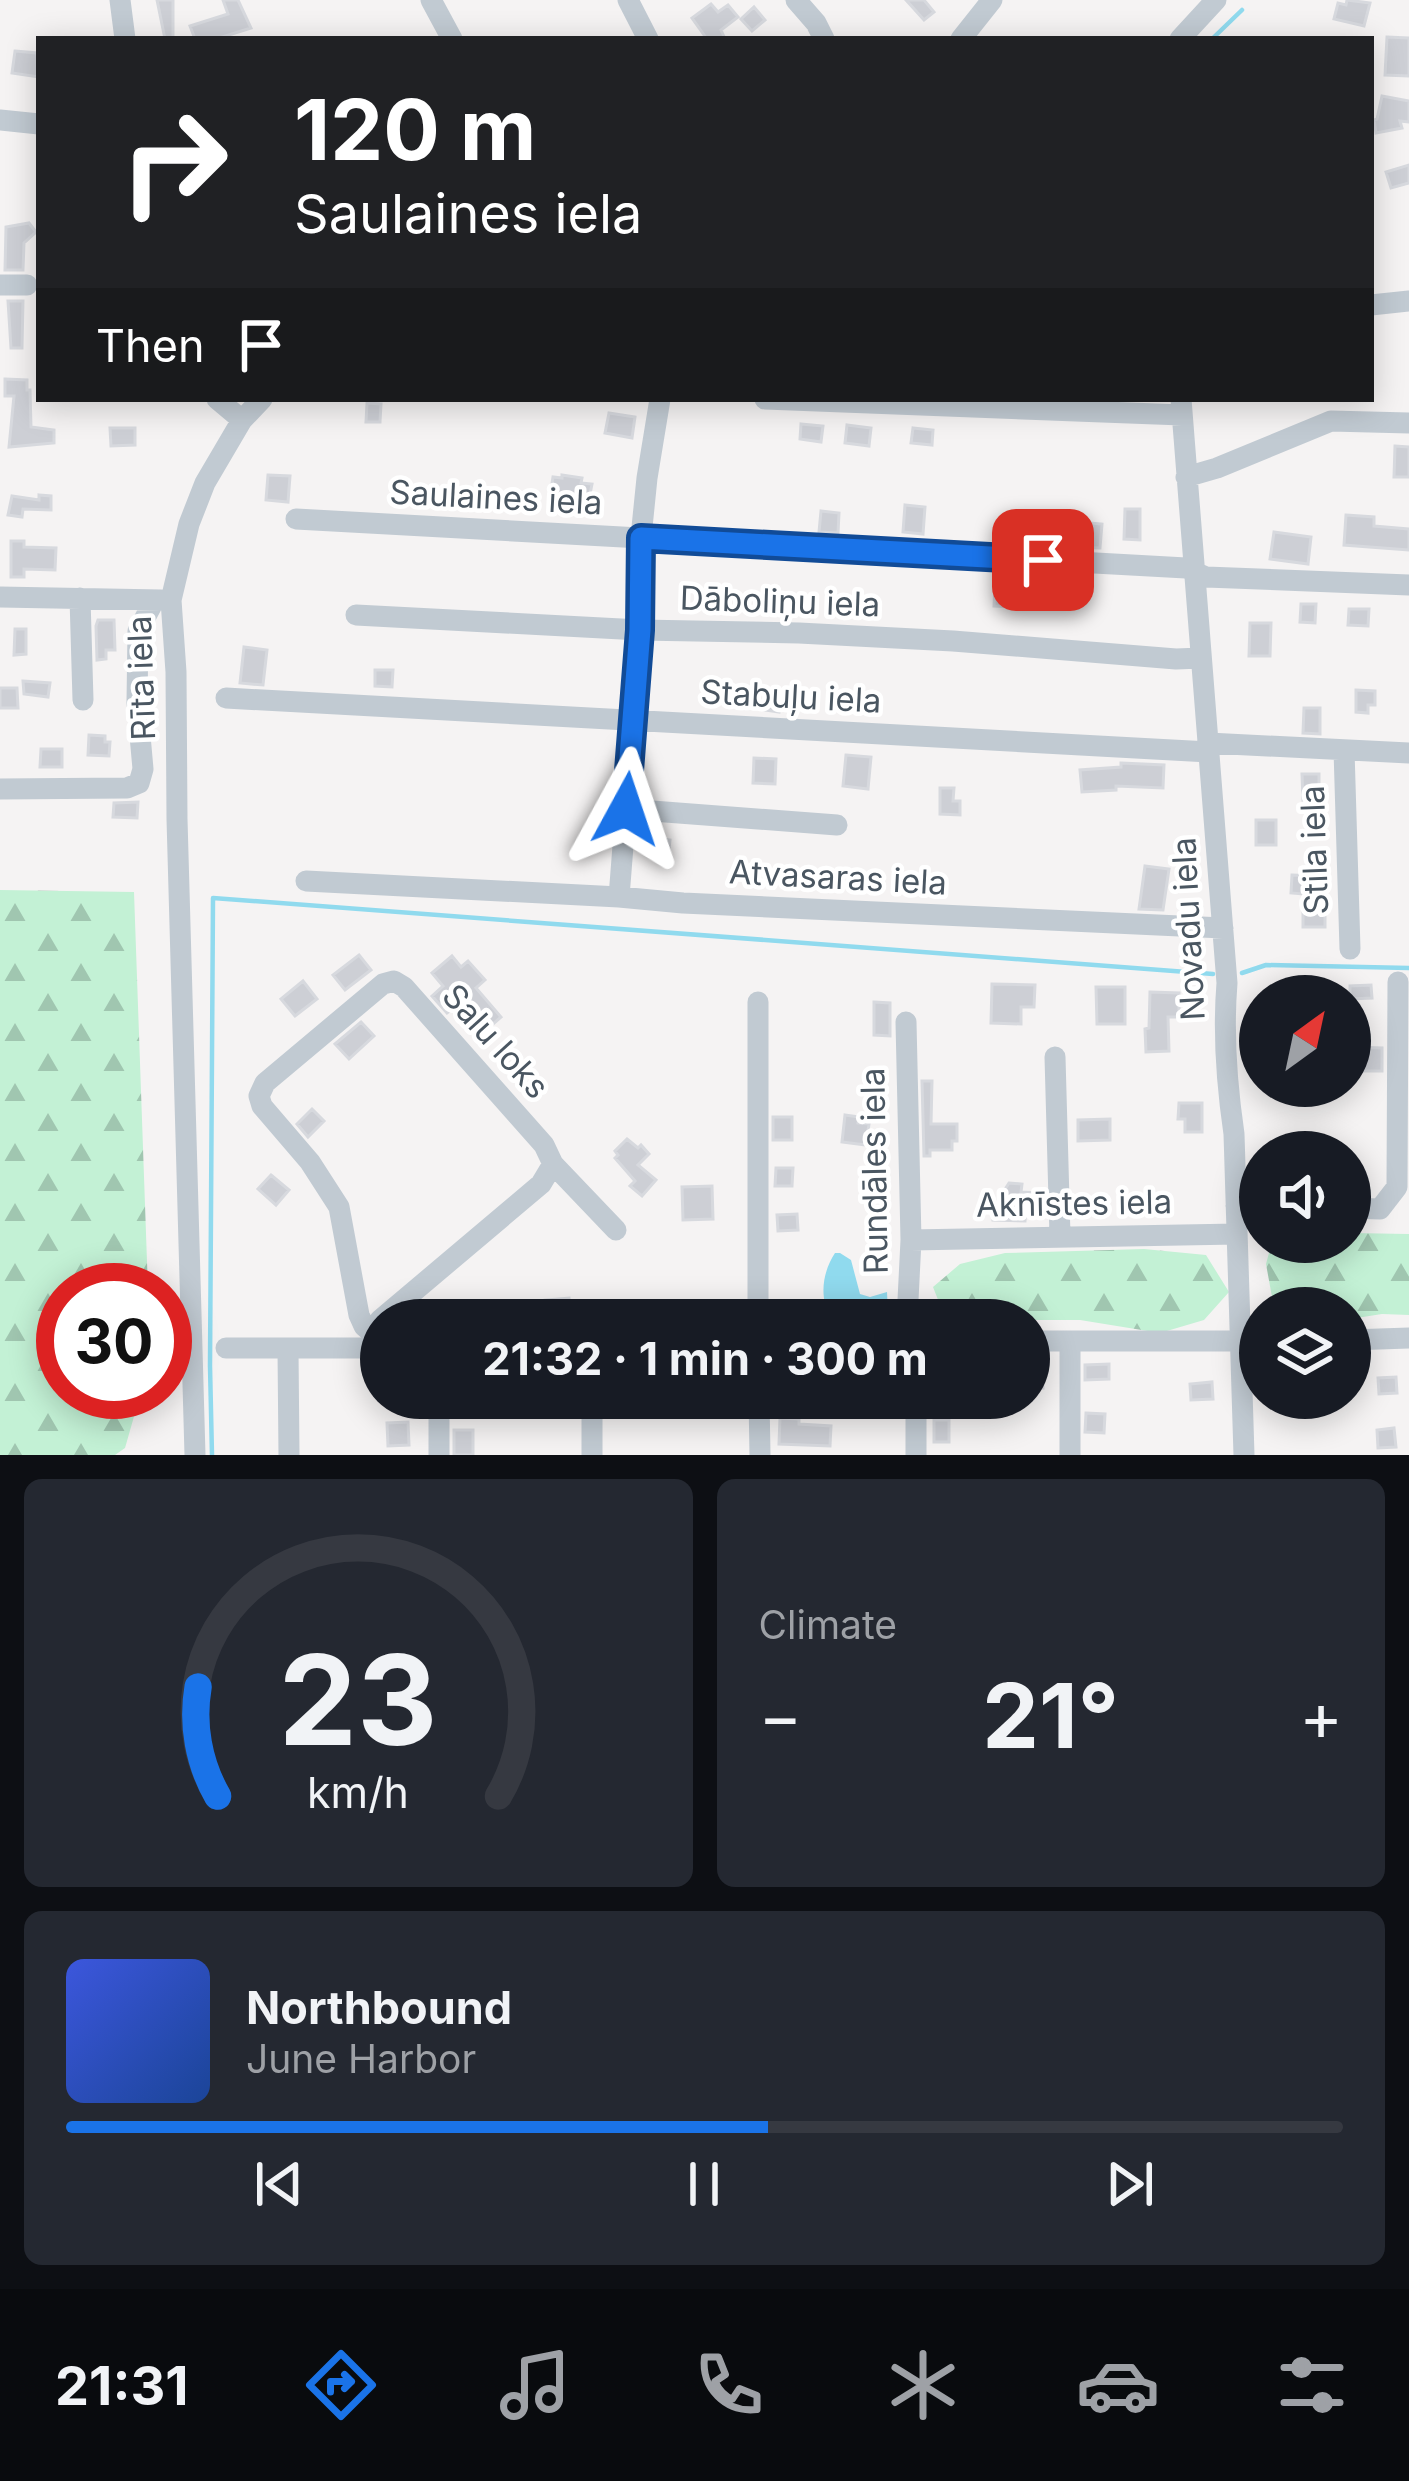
<!DOCTYPE html>
<html lang="en">
<head>
<meta charset="utf-8">
<style>
  body { margin:0; font-family:Inter,sans-serif; background:#242831; color:#f1f3f6; height:100vh; display:flex; flex-direction:column; font-size:45px; white-space:nowrap }
  * { box-sizing:border-box; margin:0 }
  p { font-size:39px; color:#9ea1a6 }
  .icon { flex:none; width:66px; height:66px; fill:none; stroke:currentColor; stroke-width:2; stroke-linecap:round; stroke-linejoin:round }
  .map { position:relative; height:1455px; overflow:hidden }
  .details { display:flex; flex-direction:column; gap:24px; padding:24px; background:#0d0f14; flex:1 }
  .details>* { flex:none }
  .hud { position:absolute; left:36px; top:36px; width:1338px; height:366px; border-radius:0px; box-shadow:0 6px 30px #0003; background:#202124; color:#fff; overflow:hidden }
  .needle { width:78px; rotate:33deg }
  .tools { position:absolute; left:1239px; top:975px; display:grid; gap:24px }
  .tools a { display:grid; place-items:center; width:132px; height:132px; border-radius:50%; background:#171b24; box-shadow:0 6px 30px #0003; font-size:60px }
  .speed { position:absolute; left:36px; top:1263px; display:flex; gap:24px; font-size:60px; font-weight:700; text-align:center }
  .speed>* { display:grid; place-content:center; width:156px; height:156px; border-radius:50%; background:#171b24; box-shadow:0 6px 30px #0003; line-height:1 }
  .speed .limit { border:18px solid #d22; background:#fff; color:#111 }
  .pin { position:absolute; display:grid; place-items:center; width:102px; height:102px; color:#fff; margin:-51px; border-radius:24px; box-shadow:0 6px 18px #0006 }
  .me { position:absolute; width:132px; margin:-66px; rotate:5deg; stroke-linejoin:round; filter:drop-shadow(0 0 9px #0008) }
  .turn { display:flex; align-items:center; gap:42px; height:252px; padding:0 60px; font-size:54px }
  .turn .icon { width:156px; height:156px; stroke-width:2.5 }
  .turn b { display:block; font-size:84px; line-height:102px }
  .then { display:flex; align-items:center; height:114px; padding:0 60px; background:#0003; gap:24px; font-size:45px }
  .big { font-size:90px; font-weight:700; line-height:1.1 }
  .details .tile { flex:1; display:flex; flex-direction:column; justify-content:center; gap:18px; min-width:0; padding:0 42px; border-radius:18px; background:#242831 }
  .details .dial { align-items:center; gap:0 }
  .dial svg { height:312px; overflow:visible; fill:none; stroke:#363941; stroke-width:7; stroke-linecap:round; text-anchor:middle }
  .dial text { fill:#f1f3f6; stroke:none }
  .song { display:flex; align-items:center; gap:36px }
  .cover { width:144px; height:144px; border-radius:18px; background:linear-gradient(135deg,hsl(230 70% 55%),hsl(220 70% 35%)) }
  .played { height:12px; border-radius:6px; background:linear-gradient(90deg,#1a73e8 55%,#363941 55%) }
  .keys { display:flex; justify-content:space-around; direction:ltr }
  .heat { display:flex; justify-content:space-between; align-items:center; font-size:66px; direction:ltr }
  .details .tiles { flex:1; display:grid; gap:24px; grid-template-columns:1fr 1fr }
  .tile:last-child { grid-column:span 2 }
  .trip { position:absolute; left:360px; top:1299px; width:690px; height:120px; border-radius:60px; background:#171b24; box-shadow:0 6px 30px #0003; font-weight:700; line-height:120px; text-align:center }
  .menu { display:flex; height:192px; justify-content:space-around; align-items:center; background:#090b0e; color:#9ea1a6 }
  .menu .icon { width:84px; height:84px }
  .menu .on { color:#1a73e8 }
  .menu b { font-size:54px; color:#f1f3f6 }
  .map>svg:first-child { display:block }
  .forest { fill:url(#forest-firs) }
  .water { fill:#90daee }
  .lines { fill:none; stroke-linecap:round; stroke-linejoin:round }
  .stream { stroke:#90daee; stroke-width:4.5 }
  .building { fill:#cdcfd5; stroke:#d7d9de; stroke-width:3 }
  .minor { stroke:#c1cad2; stroke-width:21 }
  .route-casing { stroke:#114b97; stroke-width:30 }
  .route { stroke:#1a73e8; stroke-width:21 }
  .labels { text-anchor:middle; dominant-baseline:central; stroke-width:9; stroke-linejoin:round; paint-order:stroke }
  .street-label { font-size:33px; fill:#4a5661; stroke:#fff }
</style>
</head>
<body>
<div class="map">
<svg width="1409" height="1455" viewBox="0 0 1409 1455">
  <defs>
    <pattern id="forest-firs" width="22" height="20" patternUnits="userSpaceOnUse" patternTransform="scale(3)"><rect width="22" height="20" fill="#c3f1d5"/><path d="M5 1l3.5 6h-7zM16 11l3.5 6h-7z" fill="#a0c6b0"/></pattern>
  </defs>
  <rect width="100%" height="100%" fill="#f5f3f3"/>
  <!-- forest -->
  <path class="forest" d="M0,890l134,2 14,398h-85v102h78l-16,56 -10,7h-115z
    M1350,1233l59,1v81l-27,-1 -32,5v-11h-76l-8,-44 6,-22h78z
    M1144,1249l62,6 23,37 -25,28 -44,13 -80,-13h-134l-13,-33 27,-23 45,-11z"/>
  <!-- water -->
  <path class="water" d="M835,1253h5l11,7 9,34 10,3 17,-5 1,21 -6,7 -51,-1c-12,-21 -9,-46 4,-66z"/>
  <g class="lines">
    <!-- stream -->
    <path class="stream" d="M1212,39l30,-29
      M1242,973l24,-8 143,3
      M212,1455l-2,-89 3,-468 1000,76"/>
  </g>
  <!-- building -->
  <path class="building" d="M157,0h16v39h-8z
    M223,0h15l13,28 -35,11h-21l-5,-13 38,-12z
    M906,0h18l10,12 -10,8z
    M1347,0l23,3 -6,23 -30,-7 4,-16 8,2z
    M711,4l7,8 10,-7 10,12 -17,13 4,9h-18l-15,-21z
    M754,7l11,13 -13,11 -11,-12z
    M1387,37l22,1v38l-24,-1z
    M15,51l22,2 2,24 -27,-4z
    M1382,96l27,5v21l-9,-1 2,7 -26,5 -2,-13 3,-1z
    M1409,165v18l-18,5 -5,-16z
    M29,223l7,9 -12,11 -1,27h-18l1,-43z
    M8,301h15l-1,47h-11z
    M5,379l22,1v10h3l1,37 23,3v13l-45,4 5,-51h-9z
    M367,403l14,1 -1,18h-14z
    M609,413l26,4 -3,21 -27,-5z
    M801,424l22,2 -2,16 -21,-3z
    M847,425l24,3 -2,18 -24,-3z
    M110,428h25v17l-24,1z
    M913,428l20,2 -1,15 -21,-2z
    M1395,446l14,1v30h-15z
    M268,475l22,1 -2,26 -22,-2z
    M562,475l20,3 -1,5 11,1 -5,25 -38,-7 4,-25 9,1z
    M39,495l12,1v14l-28,-1 -1,8 -14,-2 4,-19 27,4z
    M905,505l20,2 -2,27 -20,-2z
    M1125,509h15v31l-16,-1z
    M821,511l18,2 -1,20 -19,-1z
    M1346,515l28,2v9l35,3v21l-65,-5z
    M1079,522l23,2 -2,24 -31,-1 2,-20 7,1z
    M1274,532l37,5 -3,27 -38,-5z
    M11,541h13v6l32,1 -1,22 -31,-1v8h-13z
    M995,584l25,1 -1,22 -25,-1z
    M1301,604h15l-1,19 -15,-1z
    M1349,609h20l-1,17 -20,-1z
    M98,620h16l1,30h-9v9l-9,1 -1,-34z
    M1250,623h21l-1,33h-21z
    M15,629h11v25l-12,1z
    M244,647l23,3 -4,35 -23,-2z
    M375,670h18l-1,17 -17,-1z
    M23,681l27,2 -2,14 -24,-3z
    M0,688h17l1,20h-18z
    M766,689l15,2 -2,21 -14,-2z
    M1356,690l19,1v14h-7v8l-12,-1z
    M1304,708h16v26l-17,-1z
    M89,735l16,1v6h5l-1,14 -21,-1z
    M41,749h21v18h-22z
    M846,755l25,2 -3,32 -25,-3z
    M754,758l22,1 -1,25 -22,-1z
    M1121,763l43,2 -1,23 -47,-2v4l-34,2 -2,-22 41,-3z
    M1302,774h17v25l-16,1z
    M940,788h14l-1,13h7v14l-20,-1z
    M138,802l-1,16 -24,-1 1,-14z
    M1256,820h20v25h-20z
    M655,838l15,2 -2,18 -15,-1z
    M1307,852h20v14h-20z
    M1145,866l24,3 -6,41 -24,-1z
    M1292,875l24,1 -2,19 -23,-2z
    M1303,905h22v22h-22z
    M359,955l12,15 -26,20 -12,-15z
    M452,956l9,11 7,-6 17,19 -9,8 25,29 -16,14 -25,-28 -13,10 -15,-17 11,-10 -11,-13z
    M303,981l14,18 -22,17 -14,-17z
    M992,984l43,1 -1,22h-13v17l-30,-1z
    M1371,985l1,13 -22,1v-13z
    M1096,987h29v37h-28z
    M1150,992l29,1v24h-11l1,34 -23,1 -1,-23 4,-1z
    M874,1002l16,1v33l-16,-1z
    M361,1022l13,14 -25,23 -14,-15z
    M1354,1047l28,1v23h-28z
    M922,1081h10l-1,43h26v17h-5v9h-22v6h-6z
    M1179,1103h23v29h-17v-13h-7z
    M312,1109l12,12 -16,16 -11,-13z
    M845,1115l14,2 -1,6 11,1 -3,21 -24,-3z
    M773,1117h19v23h-19z
    M1110,1119v21l-32,1v-21z
    M627,1139l11,9 3,-3 8,9 -11,11 18,15 -14,16 -12,-10 5,-5 -20,-23 3,-3 -3,-4z
    M776,1168h17l-1,18h-17z
    M271,1175l18,15 -13,15 -18,-16z
    M1009,1183l13,1 -1,8 18,1 -1,13 -12,-1 -1,16 -32,-1v-12z
    M712,1186l1,33 -30,1 -1,-33z
    M797,1214l1,16 -20,1 -1,-16z
    M569,1298l2,18 -24,2 -2,-18z
    M1109,1364v15l-24,1v-15z
    M1029,1366h12l2,22 -14,1z
    M1396,1377l1,16 -18,1 -1,-16z
    M1212,1382l1,17 -22,1 -1,-16z
    M1086,1413l19,1 -1,19 -19,-1z
    M780,1418l19,1v5l32,2 -1,20 -51,-2z
    M934,1420h15v22h-15z
    M408,1422l1,23 -21,1 -1,-23z
    M1394,1428l2,19 -18,1 -1,-18z
    M454,1430h19v25h-19z"/>
  <g class="lines">
    <!-- minor -->
    <path class="minor" d="M120,0l5,39
      M431,0l21,39
      M628,0l20,39
      M796,0l20,23 8,16
      M961,39l31,-39
      M1180,39l36,-39
      M0,120l39,4
      M0,285h27
      M1371,305l38,-4
      M217,399l25,21
      M765,399l417,16
      M1181,399l46,584c-4,49 0,103 7,151l10,321
      M1186,477l31,-9 114,-47 78,2
      M296,519l890,49 20,9 203,8
      M0,597l161,3
      M80,598l3,102
      M356,615l284,15 159,3 154,8 223,18 25,-1
      M226,698l983,54
      M1208,743l201,10
      M1344,750l6,199
      M0,789l127,-1 12,-5 4,-14 -6,-67 1,-71 16,-30
      M626,809l211,16
      M306,881l313,16 64,6 540,25
      M619,897l21,-267 1,-93 6,-59 13,-79
      M906,1022l5,218 -4,80
      M1055,1057l5,179
      M1236,1206l24,1
      M1350,1208l30,1 17,-22 1,-205
      M911,1240l326,-6
      M758,1320v-318
      M372,1333l-8,-7 -5,-11 -20,-108 -29,-45 -48,-56 -3,-10 6,-13 118,-99 11,-3 10,6 140,158 9,19 63,66
      M1350,1340l59,-2
      M1029,1341h231
      M1070,1341v114
      M226,1348h154
      M371,1348l1,-15 8,-13 161,-136 12,-20
      M288,1350l1,105
      M592,1398v57
      M759,1398l1,57
      M916,1398v57
      M195,1455l-18,-636 -1,-147 -5,-72 18,-76 16,-41 37,-63 20,-21
      M439,1455v-57"/>
  </g>
  <g class="lines">
    <!-- route casing -->
    <g class="route-casing">
      <path id="route" d="M626,809l14,-179 1,-92 402,22"/>
    </g>
    <!-- route -->
    <use href="#route" class="route"/>
  </g>
  <g class="labels">
    <!-- street labels -->
    <g class="street-label">
      <text transform="translate(496 497) rotate(3)">Saulaines iela</text>
      <text transform="translate(780 601) rotate(2)">Dāboliņu iela</text>
      <text transform="translate(141 678) rotate(-92)">Rīta iela</text>
      <text transform="translate(791 696) rotate(3)">Stabuļu iela</text>
      <text transform="translate(1314 850) rotate(-92)">Stila iela</text>
      <text transform="translate(838 877) rotate(3)">Atvasaras iela</text>
      <text transform="translate(1188 929) rotate(-93)">Novadu iela</text>
      <text transform="translate(496 1041) rotate(48)">Salu loks</text>
      <text transform="translate(874 1171) rotate(-91)">Rundāles iela</text>
      <text transform="translate(1074 1203) rotate(-1)">Aknīstes iela</text>
    </g>
  </g>
</svg>
<div class="tools">
<a><svg class="needle" viewBox="-14 -14 28 28"><path d="M0-13l5 13h-10z" fill="#e53935"/><path d="M0 13l5-13h-10z" fill="#9ea1a6"/></svg></a>
<a><svg class="icon" aria-label="sound" viewBox="0 0 24 24"><path d="M4 9h4l5-4v14l-5-4H4zM17 9q2 3 0 6"/></svg></a>
<a><svg class="icon" aria-label="layers" viewBox="0 0 24 24"><path d="M12 4l9 5-9 5-9-5zM3 14l9 5 9-5"/></svg></a>
</div>
<div class="speed"><div class="limit">30</div></div>
<div class="pin" style="left:1043px;top:560px;background:#d93025"><svg class="icon" aria-label="arrive" viewBox="0 0 24 24"><path d="M6 21V4h12l-3 4 3 4H6"/></svg></div>
<svg class="me" style="left:626px;top:809px" viewBox="-20 -20 40 40"><path d="M0-17L14 15 0 8-14 15z" fill="#1a73e8" stroke="#fff" stroke-width="4"/></svg>
<div class="trip">21:32 · 1 min · 300 m</div>
<div class="hud">
<div class="turn"><svg class="icon" aria-label="right" viewBox="0 0 24 24"><path d="M7 20v-9h11M14 6l5 5-5 5"/></svg><div><b>120 m</b>Saulaines iela</div></div>
<div class="then">Then<svg class="icon" aria-label="arrive" viewBox="0 0 24 24"><path d="M6 21V4h12l-3 4 3 4H6"/></svg></div>
</div>
</div>
<section class="details">
<div class="tiles">
<div class="tile dial"><svg viewBox="0 0 100 80">
<path d="M14 69A42 42 0 1 1 86 69"/>
<path d="M14 69A42 42 0 0 1 9 41" stroke="#1a73e8"/>
<text x="50" y="56" font-size="32" font-weight="700">23</text>
<text x="50" y="72" font-size="11">km/h</text>
</svg></div>
<div class="tile"><p>Climate</p>
<div class="heat"><a>−</a><b class="big">21°</b><a>+</a></div>
</div>
<div class="tile">
<div class="song"><i class="cover"></i><div><b>Northbound</b><p>June Harbor</p></div></div>
<div class="played"></div>
<div class="keys"><svg class="icon" aria-label="previous" viewBox="0 0 24 24"><path d="M18 5L8 12l10 7zM5 5v14"/></svg><svg class="icon" aria-label="pause" viewBox="0 0 24 24"><path d="M8 5v14M16 5v14"/></svg><svg class="icon" aria-label="next" viewBox="0 0 24 24"><path d="M6 5l10 7-10 7zM19 5v14"/></svg></div>
</div>
</div>
</section>
<nav class="menu">
<b>21:31</b>
<svg class="icon on" aria-label="directions" viewBox="0 0 24 24"><path d="M12 3l9 9-9 9-9-9zM9 14v-3h6M13 9l2 2-2 2"/></svg>
<svg class="icon" aria-label="music" viewBox="0 0 24 24"><path d="M9 18V5l10-2v13"/><circle cx="6" cy="18" r="3"/><circle cx="16" cy="16" r="3"/></svg>
<svg class="icon" aria-label="phone" viewBox="0 0 24 24"><path d="M5 4h4l2 5-3 2q2 4 5 5l2-3 5 2v4C11 20 4 13 5 4z"/></svg>
<svg class="icon" aria-label="climate" viewBox="0 0 24 24"><path d="M12 3v18M4 7l16 10M4 17L20 7"/></svg>
<svg class="icon" aria-label="car" viewBox="0 0 24 24"><path d="M5 17H2v-5l4-1 3-4h7l3 4 3 1v5h-3M9 17h6M6 11h13"/><circle cx="7" cy="17" r="2"/><circle cx="17" cy="17" r="2"/></svg>
<svg class="icon" aria-label="filters" viewBox="0 0 24 24"><path d="M4 7h16M4 17h16"/><circle cx="9" cy="7" r="2"/><circle cx="15" cy="17" r="2"/></svg>
</nav>
</body>
</html>
